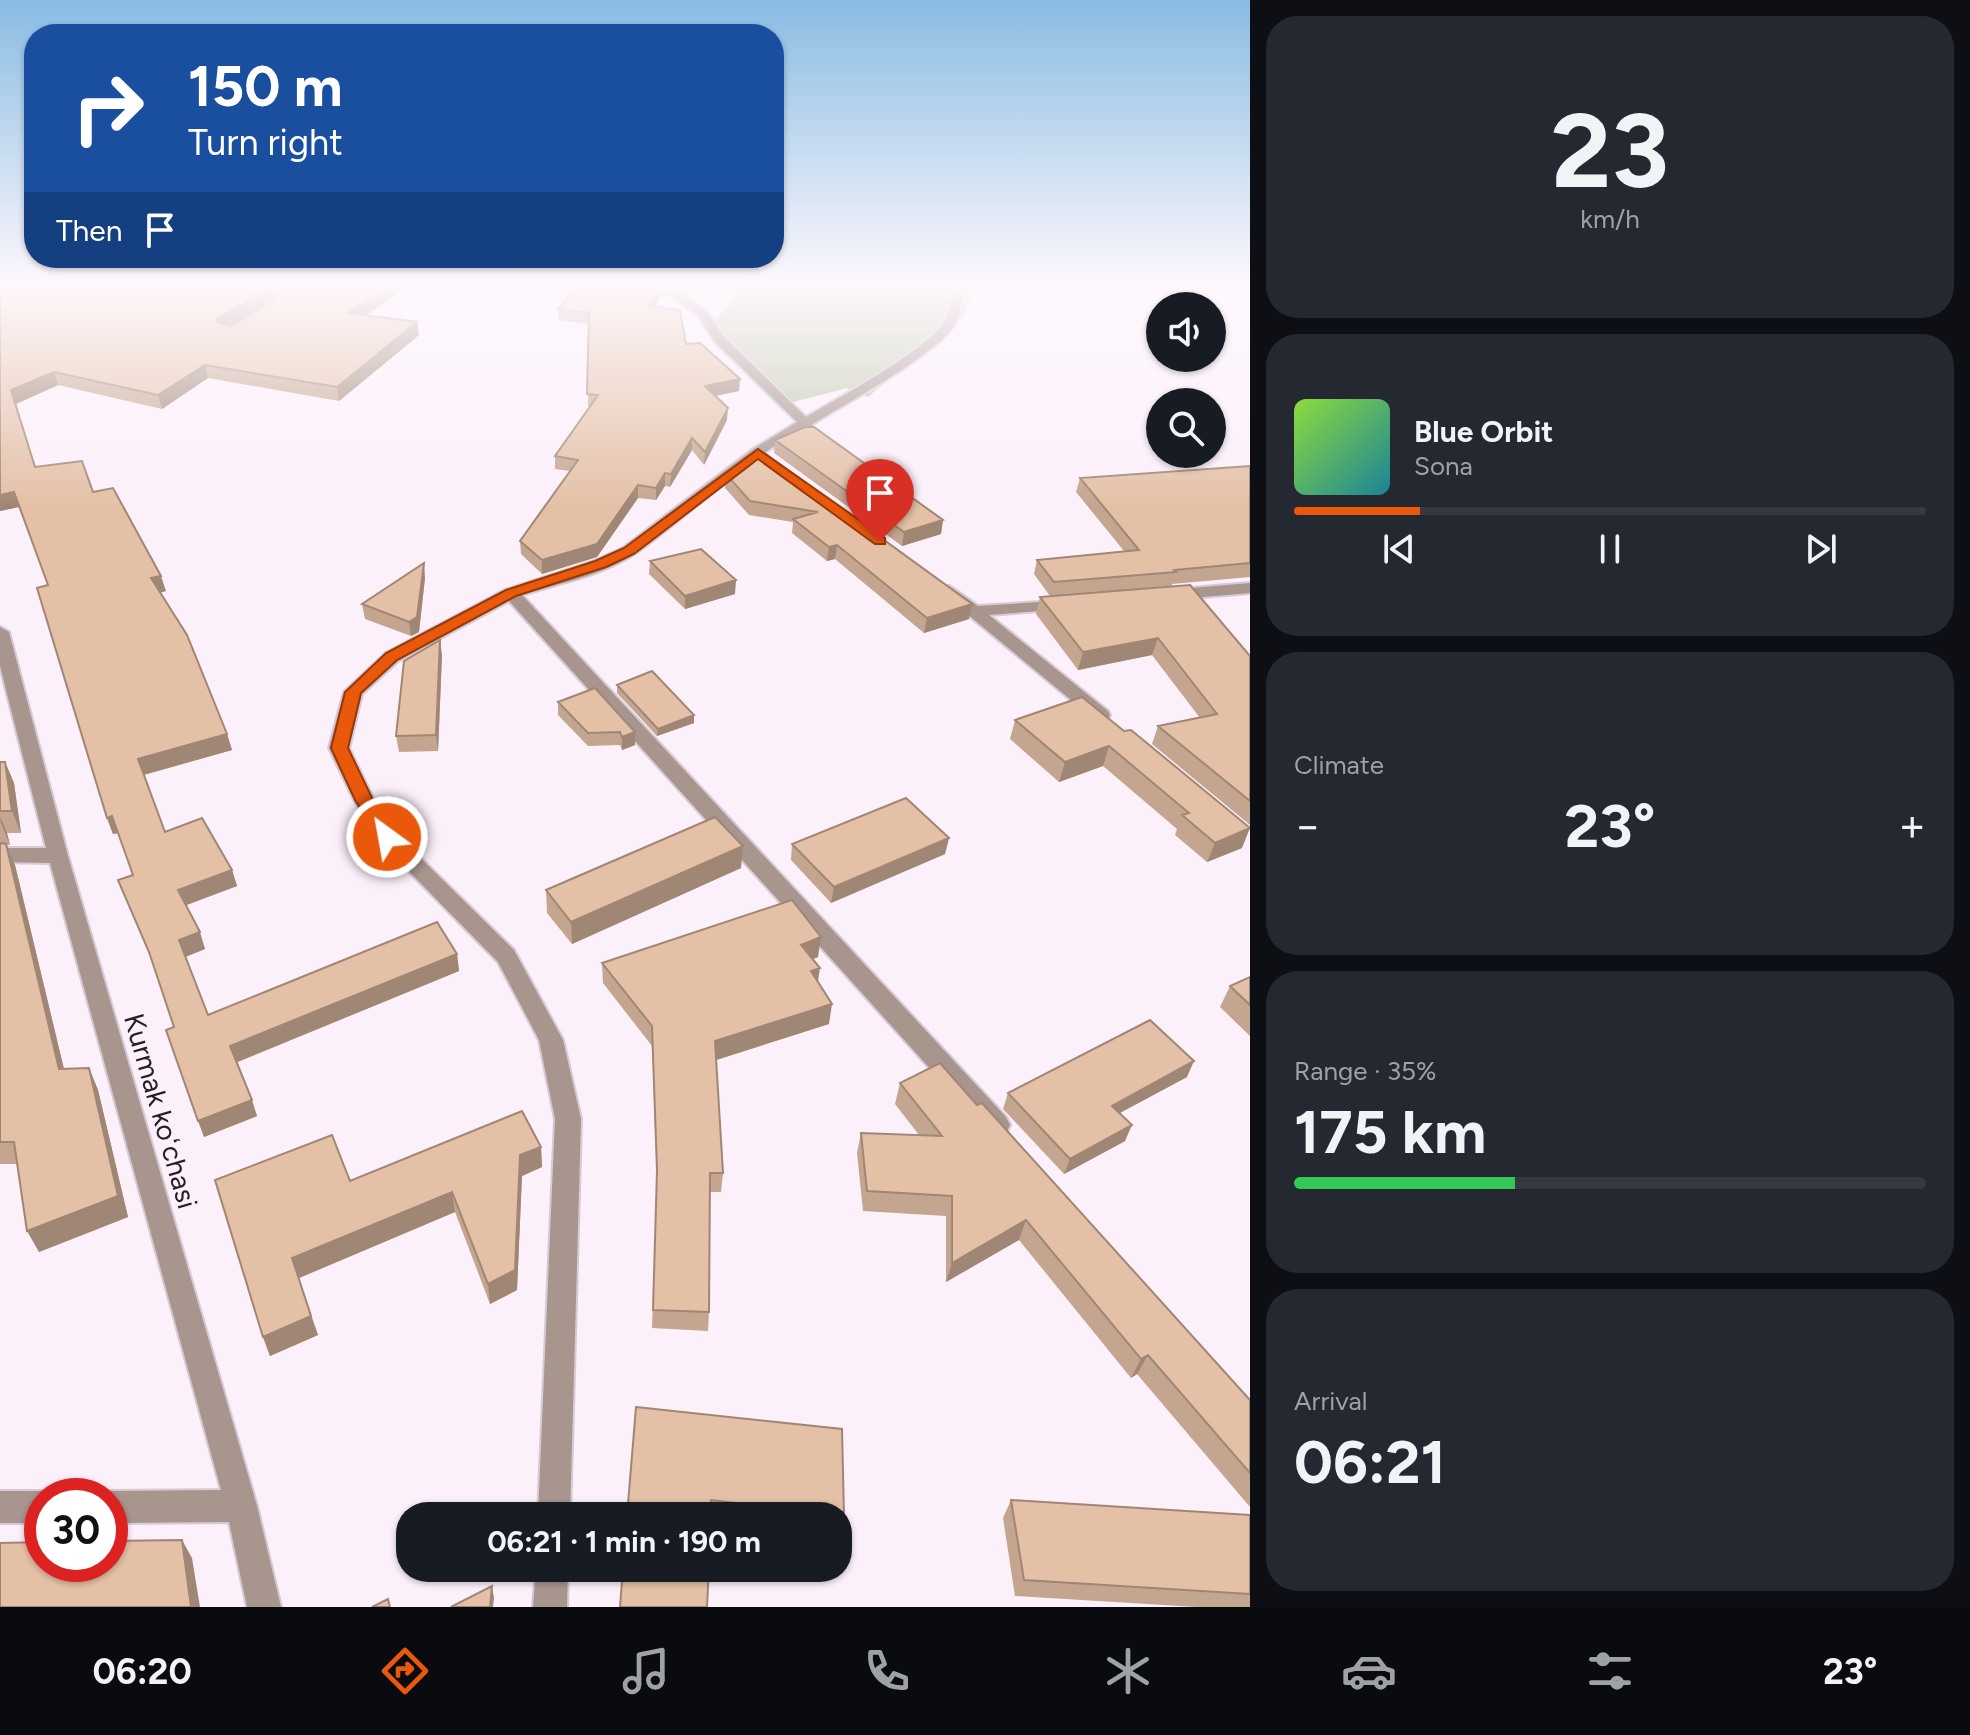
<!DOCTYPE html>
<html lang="en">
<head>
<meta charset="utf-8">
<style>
  body { margin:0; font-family:Figtree,sans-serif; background:#242831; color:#f1f3f6; height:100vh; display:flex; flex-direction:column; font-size:30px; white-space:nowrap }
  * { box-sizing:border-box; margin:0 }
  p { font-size:26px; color:#9ea1a6 }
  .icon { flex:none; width:44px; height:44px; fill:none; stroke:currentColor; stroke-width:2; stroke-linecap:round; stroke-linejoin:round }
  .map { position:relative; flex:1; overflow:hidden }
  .panel { display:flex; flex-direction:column; gap:16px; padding:16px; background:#0d0f14; width:720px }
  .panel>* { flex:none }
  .top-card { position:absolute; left:24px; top:24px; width:760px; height:244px; border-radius:32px; box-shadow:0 2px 6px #0004; background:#1a4fa0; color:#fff; overflow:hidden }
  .controls { position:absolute; left:1146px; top:292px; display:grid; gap:16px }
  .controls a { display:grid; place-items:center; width:80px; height:80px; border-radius:50%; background:#171b24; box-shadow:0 2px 6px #0004; font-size:40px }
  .speed { position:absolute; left:24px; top:1478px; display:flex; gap:16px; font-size:40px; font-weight:700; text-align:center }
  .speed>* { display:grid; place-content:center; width:104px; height:104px; border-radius:50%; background:#171b24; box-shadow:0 2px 6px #0004; line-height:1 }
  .speed .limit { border:12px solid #d22; background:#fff; color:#111 }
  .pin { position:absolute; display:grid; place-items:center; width:68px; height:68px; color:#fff; margin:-82px -34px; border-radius:50% 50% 50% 0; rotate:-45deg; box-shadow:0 0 8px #0007 }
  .pin .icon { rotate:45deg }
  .me { position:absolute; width:88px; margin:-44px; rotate:328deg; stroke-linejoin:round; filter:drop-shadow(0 0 6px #0008) }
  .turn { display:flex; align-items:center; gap:28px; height:168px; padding:0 32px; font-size:36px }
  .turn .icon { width:104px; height:104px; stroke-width:2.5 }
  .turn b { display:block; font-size:56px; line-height:68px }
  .then { display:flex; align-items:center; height:76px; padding:0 32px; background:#0003; gap:16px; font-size:30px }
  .big { font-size:60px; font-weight:700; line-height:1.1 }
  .panel .card { flex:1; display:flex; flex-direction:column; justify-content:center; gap:12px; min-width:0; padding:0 28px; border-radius:32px; background:#242831 }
  .panel .dial { align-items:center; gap:0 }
  .dial b { font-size:104px; line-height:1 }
  .song { display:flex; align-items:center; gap:24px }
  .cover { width:96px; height:96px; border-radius:12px; background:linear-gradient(135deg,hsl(90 70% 55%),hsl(190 70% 35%)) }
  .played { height:8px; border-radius:4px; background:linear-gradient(90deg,#ea580c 20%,#363941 20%) }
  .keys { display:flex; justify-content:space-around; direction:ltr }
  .heat { display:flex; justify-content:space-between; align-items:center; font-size:44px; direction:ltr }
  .charge { height:12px; border-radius:6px; background:linear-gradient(90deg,#34c759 35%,#363941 0) }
  .trip { position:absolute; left:396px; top:1502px; width:456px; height:80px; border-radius:32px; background:#171b24; box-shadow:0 2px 6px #0004; font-weight:700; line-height:80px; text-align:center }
  .menu { display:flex; height:128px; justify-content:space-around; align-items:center; background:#090b0e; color:#9ea1a6 }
  .menu .icon { width:56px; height:56px }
  .menu .active { color:#ea580c }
  .menu b { font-size:36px; color:#f1f3f6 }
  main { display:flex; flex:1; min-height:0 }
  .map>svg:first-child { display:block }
  .green { fill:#c1caad }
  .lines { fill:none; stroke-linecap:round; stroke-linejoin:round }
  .street-casing { stroke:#d6cad5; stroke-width:4 }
  .street { fill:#a7958e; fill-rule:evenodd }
  .wall { fill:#c4a58f }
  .shaded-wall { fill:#a08674 }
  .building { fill:#e4c0a6; stroke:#a08674; stroke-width:2 }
  .route { fill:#ea580c; stroke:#983908; stroke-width:2 }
  .labels { text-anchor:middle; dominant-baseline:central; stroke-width:6; stroke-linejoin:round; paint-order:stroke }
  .near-street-label { font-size:28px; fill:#281d27; stroke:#fcf0fb }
</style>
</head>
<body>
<main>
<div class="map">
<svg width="1250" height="1607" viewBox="0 0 1250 1607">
  <rect width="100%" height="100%" fill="#fcf0fb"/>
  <!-- green -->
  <path class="green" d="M746,283h229l-11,33 -96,81 -21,-9 -61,16 -77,-76z"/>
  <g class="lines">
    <!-- street casing -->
    <g class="street-casing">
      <path id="street" d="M619,283h22l37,8 29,20 16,25 83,81c38,-23 110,-60 137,-93 9,-12 6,-28 13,-41h12c-8,13 -5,28 -13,41 -16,29 -110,80 -142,100l-1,4c-37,6 -138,99 -175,124 -32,23 -78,31 -115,43l484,522 4,8 -4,8 -9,3 -9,-3 -479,-532 -111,60 -36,33 -13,54 25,52 20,32 120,118 49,90 18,79 -11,397h-32l17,-397 -16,-79 -41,-78 -118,-120 -26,-42 -25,-52 15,-56 42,-39 119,-63 90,-29 28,-13 130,-99 44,-27 -83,-81 -16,-26 -28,-19z
        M1250,583v10l-82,7 -8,-5 8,-5z
        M949,586l29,20 93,-6 2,4 -8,5 -76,6 119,96 2,4 -2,4h-14l-151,-125 -2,-3 2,-3z
        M0,627l9,5 59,224 189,650 24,101h-34l-18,-85 -119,1v-27h-11l11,-5 111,-1 -171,-627 -50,-1v-14h46l-46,-182z
        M0,1491h42l11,5h-11v27h-42z
        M536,1568h32l-1,39h-34z"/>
    </g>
    <!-- street -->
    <use href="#street" class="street"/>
  </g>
  <!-- wall -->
  <path class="wall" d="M0,283h301l-72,43h2l73,-43h109l-47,32 51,7 2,13 -80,66 -131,-23 -46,31 -104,-24 -42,19 19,63 58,25 73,99 -6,1 67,142 5,16 -88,25 21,57 67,38 5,16 -51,19 19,44 -20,8 23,58 249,-61 2,17 -222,91 20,54 -53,21 -30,-110 -20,-62 -36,-85 15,-5 -15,-42 -5,1 -6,-16 -59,-233 -29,-78 -19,4z
    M661,286v11l-7,10 32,37 53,47 -24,5 12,24 -23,45 -12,-15 -22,37 -5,-1 -9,14 -18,-2 -41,59 -55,17 -21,-20 -1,-13 50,-70 -15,-2v-13l35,-50h-2l1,-82 -30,-4 -1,-11z
    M775,440l168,80 -2,14 -39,12 -128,-93z
    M759,449l210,170 -45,14 -89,-74 -8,2 -35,-28 1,-11 -44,-7 -24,-27 1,-14z
    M1250,466v111l-78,7v2l78,70v169l-98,-81 6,-18 42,-8 -48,-63 -74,15 -42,-56 4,-17 10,-1 -16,-22 3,-14 87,-9 -48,-59 4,-14z
    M650,561l85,33 -50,15 -36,-35z
    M425,578l-6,54 -8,4 -46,-17 -3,-15z
    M442,655l-4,96 -39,1 -3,-16z
    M617,685l77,30v8l-37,13 -40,-43z
    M595,688l40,57 -13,5 -2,-5 -32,1 -30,-31v-13z
    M1082,697l160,151 -35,14 -32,-27 2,-6 -74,-63 -44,16 -49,-43 5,-19z
    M0,762h5l9,21 7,50h-14l3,12h-4l9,20 49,204 25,-1 9,22 30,127 -89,35 -22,-88h-17z
    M949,838l-4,16 -114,49 -40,-43 1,-16z
    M741,868l-169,76 -25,-31 -1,-23z
    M818,957l-5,2 16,65 -113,36 7,113 -2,19h-11l-1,120 -1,19 -56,-3 5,-139 -5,-143 -49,-63 -1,-20z
    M1250,977v59l-30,-29 10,-21z
    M1187,1077l-68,36 6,28 -61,33 -61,-65 5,-16z
    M900,1083l77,22 273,295v107l-113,-133 -6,4 -112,-138 -73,42v-66l-83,-5 -6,-58 4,-20 58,2 -24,-31z
    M541,1147l1,20 -20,9 -5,114 -27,14 -35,-92 -156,66 19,57 -48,21 -7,-19 87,-156z
    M636,1407l208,108 -5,16 -1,-15h-211z
    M1011,1500l239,15v92h-54l-181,-11 -12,-78z"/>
  <!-- shaded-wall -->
  <path class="shaded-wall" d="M278,283h23l-81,48 -3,-9 1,-4z
    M393,283h20l-63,43 -2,-13z
    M661,286v11l-13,20v-11z
    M417,322l2,13 -80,66 -2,-14z
    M205,365l3,13 -46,31 -4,-14z
    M54,372l4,13 -42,19 -5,-14z
    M740,379l-1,12 -35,7 1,-12z
    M728,408l-1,12 -23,45 1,-13z
    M692,438v12l-22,37 1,-13z
    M665,473v13l-9,14v-12z
    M638,485v13l-41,59 -55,17v-14z
    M14,492l5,15 -19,4v-16z
    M943,520l-2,14 -39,12 2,-14z
    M837,545l-2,14 -8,2 2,-14z
    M424,563l1,15 -6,54 -8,4 -2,-14z
    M161,576l5,15 -10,3 -5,-16z
    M736,580l-1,14 -50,15v-13z
    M972,604l-3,15 -45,14 3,-15z
    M1158,638l-6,17 -74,15 5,-18z
    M440,640l2,15 -4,96 -2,-16z
    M694,715v8l-37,13 1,-7z
    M635,732v13l-13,5v-13z
    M227,734l5,16 -89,25 -5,-16z
    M1109,746l-6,20 -44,16 6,-20z
    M5,762l9,21 7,50 -9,-22z
    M0,816l7,17 3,12 -9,-22z
    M112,816l6,17 -5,1 -6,-16z
    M1250,828l-8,20 -35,14 8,-19z
    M949,838l-4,16 -114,49 3,-16z
    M6,844l9,21 54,225 -10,-21z
    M743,846l-2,22 -169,76 -1,-22z
    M232,870l5,16 -53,20 -6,-16z
    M200,932l5,17 -20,8 -6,-17z
    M821,937l-3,20 -19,8 2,-20z
    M457,954l2,17 -224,92 -5,-17z
    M820,968l-3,20 -6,-17z
    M832,1004l-3,20 -116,37 2,-20z
    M1194,1061l-7,16 -82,44 7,-15z
    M89,1068l9,22 30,127 -89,35 -12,-21z
    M252,1100l5,16 -53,21 -6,-16z
    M1132,1125l-7,16 -61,33 6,-15z
    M541,1147l1,20 -20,9 -5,114 -27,14 -2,-20 32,-129z
    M452,1192l3,20 -156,66 -7,-20z
    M1026,1220l-7,20 -73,42 6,-19z
    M311,1316l7,19 -48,21 -7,-19z
    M1148,1355l-11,19 -6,4 10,-19z
    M182,1540l10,18 8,49h-9z
    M492,1586l2,12 -1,9h-3z"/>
  <!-- building -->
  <path class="building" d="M0,283h278l-60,35 -1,4 14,4 73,-43h89l-45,30 69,9 -80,65 -132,-22 -47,30 -104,-23 -43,18 24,77 47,-6 11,31 20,-4 48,88 -10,2 36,57 40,99 -89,25 27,73 37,-14 30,52 -54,20 22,42 -21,8 29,75 229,-93 20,32 -227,92 22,54 -54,21 -32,-91 8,-3 -25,-75 -31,-72 15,-5 -21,-59 -5,2 -70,-230 11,-3 -34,-93 -14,3z
    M579,283h70l12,3 -13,20 32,4 6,34 14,-1 40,36 -35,7 23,22 -23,44 -13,-14 -21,36 -6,-1 -9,15 -18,-3 -41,59 -55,16 -22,-19 58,-81 -23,-4 43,-61 -11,-1 2,-81 -31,-4z
    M805,427h9l129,93 -39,12 -129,-92z
    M759,449l213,155 -45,14 -90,-73 -8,2 -36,-28 25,-7 -68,-11 -24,-27z
    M1250,466v97l-76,7 2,2 -122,10 -17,-22 102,-10 -59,-72z
    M701,549l35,31 -51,16 -35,-35z
    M424,563l-7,54 -8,5 -47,-18z
    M1190,585l60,71v145l-92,-75 59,-12 -59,-76 -75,14 -43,-55z
    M440,640l-4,95 -40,1 8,-75z
    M652,671l42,44 -36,14 -41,-44z
    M595,688l40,44 -13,5 -2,-5 -32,1 -30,-31z
    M1082,697l42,34 7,-1 119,98 -35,15 -33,-28 7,-2 -80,-67 -44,16 -50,-42z
    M0,762h5l7,49h-12z
    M906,798l43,40 -115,49 -42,-43z
    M715,817l28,29 -172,76 -25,-32z
    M0,843l6,1 53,225 30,-1 29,128 -91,35 -13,-89h-14z
    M792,900l29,37 -20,8 19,23 -9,3 21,33 -117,37 8,132h-13l-1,139 -56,-2 4,-140 -5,-144 -50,-63z
    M1250,977v28l-20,-19z
    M1150,1020l44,41 -82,45 20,19 -62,34 -62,-66z
    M940,1063l37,42 5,-2 268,297v73l-102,-118 -7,4 -115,-139 -74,43v-67l-85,-5 -6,-58 81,3 -42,-53z
    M522,1111l19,36 -21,8 -5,115 -27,14 -36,-92 -160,66 19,58 -48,21 -48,-157 117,-45 18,46z
    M636,1407l206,22 2,86 -133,-15v16h-84z
    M1011,1500l239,15v79l-226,-14z
    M182,1540l9,67h-191v-64l42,-1v22h68v-23z
    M623,1568h86l-2,39h-87z
    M492,1586l-2,21h-39z
    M388,1599l2,8h-18z"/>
  <!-- sky -->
  <linearGradient id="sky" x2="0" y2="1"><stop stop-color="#89bce3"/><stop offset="0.56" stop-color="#fef8fd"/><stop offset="1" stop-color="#fef8fd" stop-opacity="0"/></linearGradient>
  <rect width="1250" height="508" fill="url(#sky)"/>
  <!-- route -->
  <path class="route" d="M758,449l127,89v6h-10l-117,-85 -124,95 -28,13 -90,29 -119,64 -36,33 -13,55 25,52 24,37 -3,4h-13l-26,-41 -24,-52 14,-56 41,-39 120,-63 89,-29 29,-13z"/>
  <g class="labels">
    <!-- near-street labels -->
    <g class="near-street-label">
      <text transform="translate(161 1111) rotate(74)">Kurmak koʻchasi</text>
    </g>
  </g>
</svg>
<div class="controls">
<a><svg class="icon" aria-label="sound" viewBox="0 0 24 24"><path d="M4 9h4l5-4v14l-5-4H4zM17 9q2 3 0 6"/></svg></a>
<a><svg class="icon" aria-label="search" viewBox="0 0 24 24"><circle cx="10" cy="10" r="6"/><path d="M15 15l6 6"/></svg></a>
</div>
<div class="speed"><div class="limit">30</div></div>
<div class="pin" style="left:880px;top:541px;background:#d93025"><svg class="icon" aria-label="arrive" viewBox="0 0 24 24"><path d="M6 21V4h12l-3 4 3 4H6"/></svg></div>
<svg class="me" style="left:387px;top:837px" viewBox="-20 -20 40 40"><circle r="17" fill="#ea580c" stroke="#fff" stroke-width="3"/><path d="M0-11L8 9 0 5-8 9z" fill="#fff"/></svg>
<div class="trip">06:21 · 1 min · 190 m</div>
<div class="top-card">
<div class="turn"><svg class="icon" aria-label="right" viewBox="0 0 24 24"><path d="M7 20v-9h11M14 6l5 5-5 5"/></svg><div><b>150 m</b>Turn right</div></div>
<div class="then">Then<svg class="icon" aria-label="arrive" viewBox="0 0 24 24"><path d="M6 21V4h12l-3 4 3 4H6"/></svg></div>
</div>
</div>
<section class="panel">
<div class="card dial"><b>23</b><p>km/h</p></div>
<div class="card">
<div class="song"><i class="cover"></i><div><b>Blue Orbit</b><p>Sona</p></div></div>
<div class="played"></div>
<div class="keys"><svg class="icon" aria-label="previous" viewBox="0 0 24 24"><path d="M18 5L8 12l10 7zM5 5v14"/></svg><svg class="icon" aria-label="pause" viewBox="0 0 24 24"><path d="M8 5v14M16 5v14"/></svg><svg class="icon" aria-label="next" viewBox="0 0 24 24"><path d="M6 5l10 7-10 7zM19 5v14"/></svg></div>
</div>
<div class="card"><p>Climate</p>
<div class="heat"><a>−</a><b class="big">23°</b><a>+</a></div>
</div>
<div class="card"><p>Range · 35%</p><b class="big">175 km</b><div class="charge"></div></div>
<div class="card"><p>Arrival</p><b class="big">06:21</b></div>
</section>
</main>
<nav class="menu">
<b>06:20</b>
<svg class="icon active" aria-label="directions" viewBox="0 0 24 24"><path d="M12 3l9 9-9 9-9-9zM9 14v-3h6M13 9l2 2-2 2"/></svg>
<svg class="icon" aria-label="music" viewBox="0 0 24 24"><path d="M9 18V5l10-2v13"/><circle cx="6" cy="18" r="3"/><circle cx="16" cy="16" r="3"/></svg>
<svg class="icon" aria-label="phone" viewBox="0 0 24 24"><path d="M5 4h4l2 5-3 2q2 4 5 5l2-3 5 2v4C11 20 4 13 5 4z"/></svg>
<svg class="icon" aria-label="climate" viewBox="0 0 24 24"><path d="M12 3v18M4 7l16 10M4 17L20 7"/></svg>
<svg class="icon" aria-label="car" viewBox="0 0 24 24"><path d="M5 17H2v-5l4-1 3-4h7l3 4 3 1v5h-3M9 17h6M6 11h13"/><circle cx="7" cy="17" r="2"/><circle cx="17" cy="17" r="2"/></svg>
<svg class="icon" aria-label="filters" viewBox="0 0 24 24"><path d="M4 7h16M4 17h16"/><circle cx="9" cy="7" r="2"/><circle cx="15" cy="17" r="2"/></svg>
<b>23°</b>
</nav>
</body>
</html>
